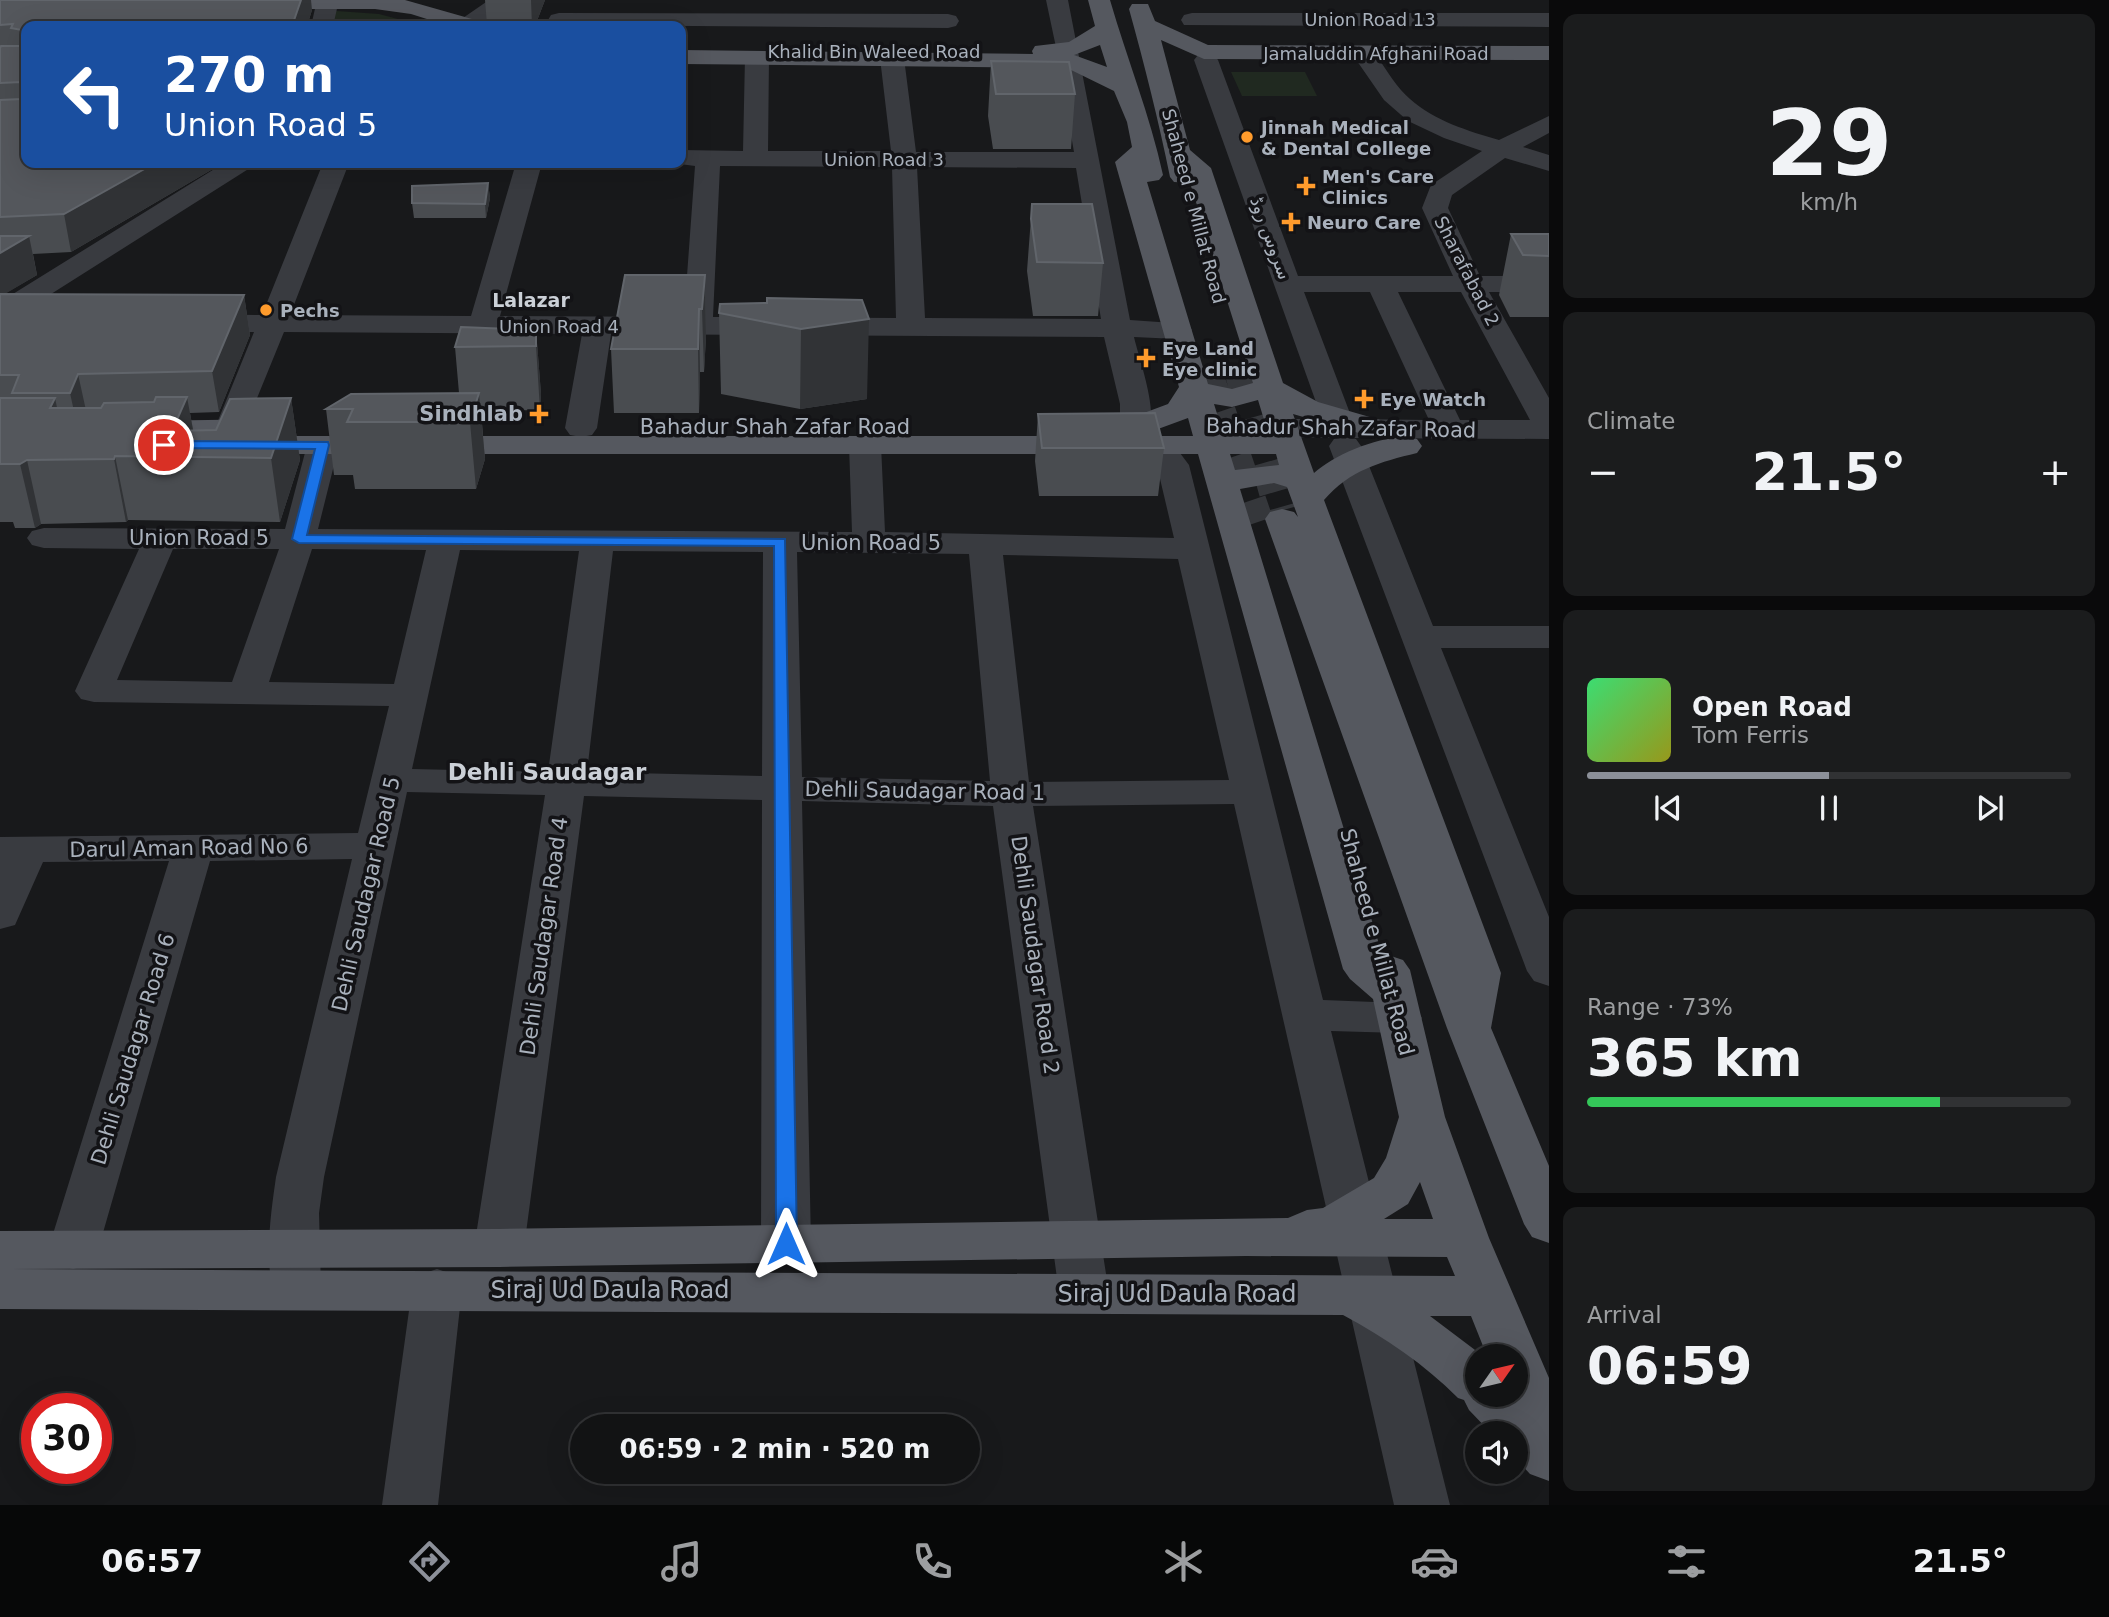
<!DOCTYPE html>
<html lang="en">
<head>
<meta charset="utf-8">
<style>
  body { margin:0; font-family:"DejaVu Sans","Noto Sans Arabic",sans-serif; background:#1b1c1d; color:#f1f3f6; height:100vh; display:flex; flex-direction:column; font-size:26px; white-space:nowrap }
  * { box-sizing:border-box; margin:0 }
  p { font-size:23px; color:#9c9ea0 }
  .icon { flex:none; width:38px; height:38px; fill:none; stroke:currentColor; stroke-width:2; stroke-linecap:round; stroke-linejoin:round }
  .map { position:relative; flex:1; overflow:hidden }
  .sheet { display:flex; flex-direction:column; gap:14px; padding:14px; background:#0a0a0b; width:560px }
  .sheet>* { flex:none }
  .hud { position:absolute; left:21px; top:21px; width:665px; height:147px; border-radius:14px; box-shadow:0 7px 28px #0002,0 0 0 2px #313234; background:#1a4fa0; color:#fff; overflow:hidden }
  .needle { width:46px; rotate:56deg }
  .controls { position:absolute; left:1465px; top:1344px; display:grid; gap:14px }
  .controls a { display:grid; place-items:center; width:63px; height:63px; border-radius:50%; background:#121314; box-shadow:0 7px 28px #0002,0 0 0 2px #313234; font-size:35px }
  .speed { position:absolute; left:21px; top:1393px; display:flex; gap:14px; font-size:35px; font-weight:700; text-align:center }
  .speed>* { display:grid; place-content:center; width:91px; height:91px; border-radius:50%; background:#121314; box-shadow:0 7px 28px #0002,0 0 0 2px #313234; line-height:1 }
  .speed .limit { border:10px solid #d22; background:#fff; color:#111 }
  .pin { position:absolute; display:grid; place-items:center; width:60px; height:60px; color:#fff; margin:-30px; border:4px solid #fff; border-radius:50%; box-shadow:0 2px 7px #0007 }
  .me { position:absolute; width:77px; margin:-38px; rotate:0deg; stroke-linejoin:round; filter:drop-shadow(0 0 5px #0008) }
  .turn { display:flex; align-items:center; gap:24px; height:147px; padding:0 28px; font-size:32px }
  .turn .icon { width:91px; height:91px; stroke-width:2.5 }
  .turn b { display:block; font-size:49px; line-height:60px }
  .big { font-size:52px; font-weight:700; line-height:1.1 }
  .sheet .card { flex:1; display:flex; flex-direction:column; justify-content:center; gap:10px; min-width:0; padding:0 24px; border-radius:14px; background:#1b1c1d }
  .sheet .dial { align-items:center; gap:0 }
  .dial b { font-size:91px; line-height:1 }
  .song { display:flex; align-items:center; gap:21px }
  .cover { width:84px; height:84px; border-radius:10px; background:linear-gradient(135deg,hsl(140 70% 55%),hsl(60 70% 35%)) }
  .played { height:7px; border-radius:4px; background:linear-gradient(90deg,#8c9099 50%,#313234 50%) }
  .keys { display:flex; justify-content:space-around; direction:ltr }
  .heat { display:flex; justify-content:space-between; align-items:center; font-size:38px; direction:ltr }
  .charge { height:10px; border-radius:5px; background:linear-gradient(90deg,#34c759 73%,#313234 0) }
  .trip { position:absolute; left:570px; top:1414px; width:410px; height:70px; border-radius:35px; background:#121314; box-shadow:0 7px 28px #0002,0 0 0 2px #313234; font-weight:700; line-height:70px; text-align:center }
  .menu { display:flex; height:112px; justify-content:space-around; align-items:center; background:#070808; color:#9c9ea0 }
  .menu .icon { width:49px; height:49px }
  .menu .active { color:#8c9099 }
  .menu b { font-size:32px; color:#f1f3f6 }
  main { display:flex; flex:1; min-height:0 }
  .map>svg:first-child { display:block }
  .green { fill:#202920 }
  .lines { fill:none; stroke-linecap:round; stroke-linejoin:round }
  .major-tunnel { stroke:#35373b; stroke-width:31; stroke-dasharray:31 16; stroke-linecap:butt }
  .minor { fill:#393b40; fill-rule:evenodd }
  .major { fill:#55585f; fill-rule:evenodd }
  .wall { fill:#494c50 }
  .shaded-wall { fill:#313336 }
  .building { fill:#54575c; stroke:#61656b; stroke-width:2 }
  .route { fill:#1a73e8; stroke:#114b97; stroke-width:2 }
  .poi-dot { fill:#ff9b2c; stroke:#131316; stroke-width:2.5 }
  .labels { text-anchor:middle; dominant-baseline:central; stroke-width:7; stroke-linejoin:round; paint-order:stroke }
  .far-street-label { font-size:18px; fill:#a9b1bc; stroke:#131316 }
  .far-poi-label { font-size:18px; font-weight:bold; fill:#a9b1bc; stroke:#131316; text-anchor:start }
  .far-neighbourhood-label { font-size:19px; font-weight:bold; fill:#cbd0d7; stroke:#131316 }
  .poi-label { font-size:21px; font-weight:bold; fill:#a9b1bc; stroke:#131316; text-anchor:end }
  .street-label { font-size:21px; fill:#a9b1bc; stroke:#131316 }
  .neighbourhood-label { font-size:23px; font-weight:bold; fill:#cbd0d7; stroke:#131316 }
  .near-street-label { font-size:24px; fill:#a9b1bc; stroke:#131316 }
</style>
</head>
<body>
<main>
<div class="map">
<svg width="1549" height="1505" viewBox="0 0 1549 1505">
  <rect width="100%" height="100%" fill="#18191b"/>
  <!-- green -->
  <path class="green" d="M323,10l56,4 45,12h-103z
    M1231,72h74l12,24h-75z"/>
  <g class="lines">
    <!-- major-tunnel -->
    <path class="major-tunnel" d="M1205,367l53,155
      M1240,372l40,139"/>
    <!-- minor -->
    <path class="minor" d="M317,0h22l-6,26h-22z
      M489,0h25l-33,26h-23l2,-6z
      M1046,0h22l62,320 57,4 5,6 -5,6 -10,3 -43,-2c5,22 26,78 13,97l-11,2 -11,-2 -5,-7v-23l-16,-67 -493,-3 -14,94 -5,7 -11,2 -11,-2 -5,-7 17,-94 -298,-2 -42,103 -11,2 -11,-2 -5,-7 39,-96h-59l-10,-3 -4,-6 4,-6 10,-3 67,1 61,-152h26l-59,152 181,1 45,-153h26l-42,153 184,1 11,-151 -23,-3h9v-13l62,1 2,-94 4,-5h16l4,5 -1,94h123l-11,-93 4,-5h16l4,5 12,94h158l-16,-91 3,-4 -4,-5zM720,166l172,1 4,151 -183,-1zM917,167l159,1 25,151 -176,-1z
      M559,13l389,1 8,2 3,5 -3,5 -8,2 -397,-3 -3,-5 3,-5z
      M1192,13h357v14l-365,-2 -3,-5 3,-5z
      M1206,53l8,2 4,5 80,216h155l-31,-68 9,-23 51,-34 -38,-13 -36,-17 -24,-21 -27,-39 4,-5h16c10,15 20,32 33,43 25,22 58,32 89,41l50,-24v17l-26,14 26,8v16l-44,-13 -53,37 -4,13 32,68h69v16h-60l60,106v41l-198,-1 5,1 5,7 72,180h116v22h-108l108,269v69l-15,-5 -7,-10 -198,-525 5,-7 6,-1 -58,-1 -11,-2 -5,-7 5,-7 11,-2h40l-128,-359 4,-5zM1304,292h66l59,128 -81,-1 3,-3zM1398,292h63l69,128h-70z
      M224,163h30l-4,5 -240,152 -10,3v-21z
      M1157,435l11,2 21,28 134,535 77,3 16,4 6,11 -6,11 -16,4 -69,-2 119,474h-56l-160,-701 -201,2 76,487 -7,14 -18,6 -18,-6 -7,-14 -66,-487 -191,-5 9,443 -8,14 -17,5 -17,-5 -8,-14 1,-444 -178,-4 -60,452 -7,14 -18,5 -18,-5 -7,-14 71,-453 -138,-3 -83,385 -5,36 2,75 -7,14 -18,6 -18,-6c-16,-31 -7,-90 -2,-125l76,-318 -142,2 -112,389 -7,14 -18,5 -18,-5 -7,-14 121,-389 -126,1 -28,63 -15,4v-92l358,-4 31,-127 -295,-4 -13,-3 -6,-8 64,-142 -95,-1 -12,-3 -5,-7 5,-7 12,-3 241,1 22,-84 5,-7 11,-2 11,2 5,7 -21,84 534,3 -3,-87 5,-7 11,-2 11,2 5,7 4,87 289,6 -17,-72 -16,-22 5,-7zM173,549h106l-47,133 -115,-2zM312,549l114,1 -32,134 -125,-2zM460,550l119,1 -31,221 -136,-3zM613,551l150,1 -1,224 -175,-4zM797,552l172,2 21,227 -188,-4zM1003,555l175,4 51,221 -200,2z
      M437,1269l18,6 7,14 -24,216h-56l30,-216 7,-14z"/>
    <!-- major -->
    <path class="major" d="M248,0h157l74,21 3,5h-33l-38,-12 -36,-5h-117l-8,-2z
      M1088,0h22c17,59 40,115 53,175l-4,5 -12,2 61,202 24,5 21,-6 -63,-200 -16,-1 -4,-5c-11,-55 -26,-114 -41,-168l3,-5h16l7,17 53,24 341,1v14l-345,-1 -43,-19 29,110 21,18 72,215 35,19 69,20 5,7 -5,7 -11,2 -83,-24 21,59c23,-20 73,-41 103,-34l5,7 -5,7c-37,9 -67,17 -93,47l177,473 -10,55 58,138v77l-17,-6 -8,-13 -77,-196 -182,-509 5,-7 12,-3 12,3 4,5 -11,-30 -13,-4 -34,6 143,468 5,-2 15,5 7,10 35,147 44,121 60,140v103l-19,-7 -14,-15v-26h-25l-22,-23 -5,-10 -6,-2c-34,-34 -72,-60 -115,-83l-1343,-6v-78l499,-2 789,-11 19,-8 16,-2 51,-30 12,-20 13,-41 -26,-118 -23,-20 -7,-10 -145,-515h-951l-11,-2 -5,-7 7,-7 -96,1 -11,-2 -5,-7 5,-7 11,-2 125,-2 11,2 5,7 -8,8h858l-8,-2 -5,-7 5,-7 43,-16 11,-17 -64,-225 17,-15 -5,-25 -13,-31 -47,-23 -386,-4v-14l352,4 -1,-3 3,-5 34,-4 26,-16zM1100,45l7,22 -33,-12zM1258,400l11,36h-45l-10,-32 18,3zM1188,418l5,18h-54zM1230,454h46l3,11 -44,5zM1420,1182l13,37h-49l24,-15zM1246,1256l201,1 8,19 -1442,-7 486,-2zM1430,1316h41l16,40h29v39h-39v-39h6z"/>
  </g>
  <!-- wall -->
  <path class="wall" d="M0,0l312,10 -5,16h-281v137h197l-152,89 -38,2 4,21 -33,19 240,1 6,40 -31,77 -29,1 3,17h23l75,-32 9,62 -20,62 -152,-2 -2,2 -85,2 -6,4h-20l-2,-6h-13z
    M485,0h60l-10,26h-40l-8,-1z
    M991,61l84,33 -4,55h-78l-5,-33z
    M488,183l2,15 -4,20h-72l-2,-15z
    M1032,204l71,59 -5,53h-65l-6,-45z
    M1511,234h38v83h-39l-11,-22z
    M705,275l1,62 -2,35h-4l-1,41h-85l-3,-64z
    M862,300l5,99 -67,10 -79,-15 -2,-81z
    M536,330l5,64 -1,16 -59,1 4,48 -9,30h-121l-2,-14h-19l-8,-66 133,-16 -4,-46z
    M1038,414l126,34 -6,48h-119l-4,-35z"/>
  <!-- shaded-wall -->
  <path class="shaded-wall" d="M301,0h10l1,10 -5,16h-15z
    M531,0h14l-10,26h-3z
    M155,163h68l-152,89 -7,-38z
    M488,183l2,15 -4,20 -1,-14z
    M29,236l8,39 -37,22v-44z
    M705,275l1,62 -2,35 -2,-63z
    M244,295l6,40 -31,77 -7,-41z
    M699,309l1,63 -1,41 -1,-64z
    M869,319l-2,80 -67,10 1,-80z
    M536,330l5,64 -1,16 -4,-64z
    M78,374l9,41 -8,19 -9,-41z
    M479,393l6,66 -9,30 -6,-67z
    M187,397l11,60 -26,-26z
    M55,398l13,62 -18,-52z
    M291,398l9,62 -20,62 -9,-64z
    M115,456l13,64 -2,2 -12,-63z
    M27,460l14,64 -6,4 -15,-64z"/>
  <!-- building -->
  <path class="building" d="M0,0h301l-9,26h-266v137h129l-91,51 -64,3v-117l21,-1v-17l-21,1v-35l1,-2h20l1,-16 -11,-2 2,-4 -13,1z
    M991,61l78,1 6,32h-79z
    M488,183l-3,21 -73,-1v-17z
    M1032,204h60l11,59 -66,-1 -6,-43z
    M1511,234h38v22l-26,-1z
    M0,236h29l-29,17z
    M625,275h80l-3,34h-3l-1,40h-87z
    M0,294l244,1 -32,76 -134,3 -8,19h-58l7,-18h-19z
    M767,298l95,2 7,19 -68,10 -82,-16 1,-9 47,-1z
    M461,327l75,3v16l-81,1z
    M479,393l-9,29h-123l6,-13h-27l25,-15z
    M156,397h31l-15,34 44,-1 14,-31 61,-1 -20,60 -156,-2 -1,3 -87,1 -7,4h-20v-66h55l-5,10h51l3,-5 50,-1z
    M1155,413l9,35h-122l-4,-34z"/>
  <!-- route -->
  <path class="route" d="M164,441l164,1 1,3 -22,90 478,4 12,705 -3,6 -8,2 -7,-2 -3,-6 -2,-698 -475,-3 -7,-4 23,-90 -155,-1v-6z"/>
  <!-- markers -->
  <g class="poi-dot">
    <circle cx="1247" cy="137" r="7"/>
    <path d="M1302.5 175.5h7v7h7v7h-7v7h-7v-7h-7v-7h7z"/>
    <path d="M1287.5 211.5h7v7h7v7h-7v7h-7v-7h-7v-7h7z"/>
    <circle cx="266" cy="310" r="7"/>
    <path d="M1142.5 347.5h7v7h7v7h-7v7h-7v-7h-7v-7h7z"/>
    <path d="M1360.5 388.5h7v7h7v7h-7v7h-7v-7h-7v-7h7z"/>
    <path d="M535.5 403.5h7v7h7v7h-7v7h-7v-7h-7v-7h7z"/>
  </g>
  <g class="labels">
    <!-- far-street labels -->
    <g class="far-street-label">
      <text x="1370" y="19">Union Road 13</text>
      <text x="874" y="51">Khalid Bin Waleed Road</text>
      <text x="1376" y="53">Jamaluddin Afghani Road</text>
      <text x="884" y="159">Union Road 3</text>
      <text transform="translate(1194 206) rotate(75)">Shaheed e Millat Road</text>
      <text transform="translate(1271 238) rotate(70)">سروس روڈ</text>
      <text transform="translate(1467 271) rotate(63)">Sharafabad 2</text>
      <text x="559" y="326">Union Road 4</text>
    </g>
    <!-- far-poi labels -->
    <g class="far-poi-label">
      <text x="1261" y="127">Jinnah Medical<tspan x="1261" dy="21">&amp; Dental College</tspan></text>
      <text x="1322" y="176">Men's Care<tspan x="1322" dy="21">Clinics</tspan></text>
      <text x="1307" y="222">Neuro Care</text>
      <text x="280" y="310">Pechs</text>
      <text x="1162" y="348">Eye Land<tspan x="1162" dy="21">Eye clinic</tspan></text>
      <text x="1380" y="399">Eye Watch</text>
    </g>
    <!-- far-neighbourhood labels -->
    <g class="far-neighbourhood-label">
      <text x="531" y="300">Lalazar</text>
    </g>
    <!-- poi labels -->
    <g class="poi-label">
      <text x="523" y="414">Sindhlab</text>
    </g>
    <!-- street labels -->
    <g class="street-label">
      <text x="775" y="427">Bahadur Shah Zafar Road</text>
      <text transform="translate(1341 428) rotate(1)">Bahadur Shah Zafar Road</text>
      <text x="199" y="538">Union Road 5</text>
      <text x="871" y="543">Union Road 5</text>
      <text transform="translate(925 791) rotate(1)">Dehli Saudagar Road 1</text>
      <text transform="translate(189 848) rotate(-1)">Darul Aman Road No 6</text>
      <text transform="translate(366 894) rotate(-77)">Dehli Saudagar Road 5</text>
      <text transform="translate(544 936) rotate(-82)">Dehli Saudagar Road 4</text>
      <text transform="translate(1377 942) rotate(75)">Shaheed e Millat Road</text>
      <text transform="translate(1035 955) rotate(82)">Dehli Saudagar Road 2</text>
      <text transform="translate(133 1049) rotate(-73)">Dehli Saudagar Road 6</text>
    </g>
    <!-- neighbourhood labels -->
    <g class="neighbourhood-label">
      <text x="547" y="772">Dehli Saudagar</text>
    </g>
    <!-- near-street labels -->
    <g class="near-street-label">
      <text x="610" y="1290">Siraj Ud Daula Road</text>
      <text x="1177" y="1294">Siraj Ud Daula Road</text>
    </g>
  </g>
</svg>
<div class="controls">
<a><svg class="needle" viewBox="-14 -14 28 28"><path d="M0-13l5 13h-10z" fill="#e53935"/><path d="M0 13l5-13h-10z" fill="#9c9ea0"/></svg></a>
<a><svg class="icon" aria-label="sound" viewBox="0 0 24 24"><path d="M4 9h4l5-4v14l-5-4H4zM17 9q2 3 0 6"/></svg></a>
</div>
<div class="speed"><div class="limit">30</div></div>
<div class="pin" style="left:164px;top:445px;background:#d93025"><svg class="icon" aria-label="arrive" viewBox="0 0 24 24"><path d="M6 21V4h12l-3 4 3 4H6"/></svg></div>
<svg class="me" style="left:786px;top:1244px" viewBox="-20 -20 40 40"><path d="M0-17L14 15 0 8-14 15z" fill="#1a73e8" stroke="#fff" stroke-width="4"/></svg>
<div class="trip">06:59 · 2 min · 520 m</div>
<div class="hud">
<div class="turn"><svg class="icon" aria-label="left" viewBox="0 0 24 24"><path d="M17 20v-9H6M10 6l-5 5 5 5"/></svg><div><b>270 m</b>Union Road 5</div></div>
</div>
</div>
<section class="sheet">
<div class="card dial"><b>29</b><p>km/h</p></div>
<div class="card"><p>Climate</p>
<div class="heat"><a>−</a><b class="big">21.5°</b><a>+</a></div>
</div>
<div class="card">
<div class="song"><i class="cover"></i><div><b>Open Road</b><p>Tom Ferris</p></div></div>
<div class="played"></div>
<div class="keys"><svg class="icon" aria-label="previous" viewBox="0 0 24 24"><path d="M18 5L8 12l10 7zM5 5v14"/></svg><svg class="icon" aria-label="pause" viewBox="0 0 24 24"><path d="M8 5v14M16 5v14"/></svg><svg class="icon" aria-label="next" viewBox="0 0 24 24"><path d="M6 5l10 7-10 7zM19 5v14"/></svg></div>
</div>
<div class="card"><p>Range · 73%</p><b class="big">365 km</b><div class="charge"></div></div>
<div class="card"><p>Arrival</p><b class="big">06:59</b></div>
</section>
</main>
<nav class="menu">
<b>06:57</b>
<svg class="icon active" aria-label="directions" viewBox="0 0 24 24"><path d="M12 3l9 9-9 9-9-9zM9 14v-3h6M13 9l2 2-2 2"/></svg>
<svg class="icon" aria-label="music" viewBox="0 0 24 24"><path d="M9 18V5l10-2v13"/><circle cx="6" cy="18" r="3"/><circle cx="16" cy="16" r="3"/></svg>
<svg class="icon" aria-label="phone" viewBox="0 0 24 24"><path d="M5 4h4l2 5-3 2q2 4 5 5l2-3 5 2v4C11 20 4 13 5 4z"/></svg>
<svg class="icon" aria-label="climate" viewBox="0 0 24 24"><path d="M12 3v18M4 7l16 10M4 17L20 7"/></svg>
<svg class="icon" aria-label="car" viewBox="0 0 24 24"><path d="M5 17H2v-5l4-1 3-4h7l3 4 3 1v5h-3M9 17h6M6 11h13"/><circle cx="7" cy="17" r="2"/><circle cx="17" cy="17" r="2"/></svg>
<svg class="icon" aria-label="filters" viewBox="0 0 24 24"><path d="M4 7h16M4 17h16"/><circle cx="9" cy="7" r="2"/><circle cx="15" cy="17" r="2"/></svg>
<b>21.5°</b>
</nav>
</body>
</html>
